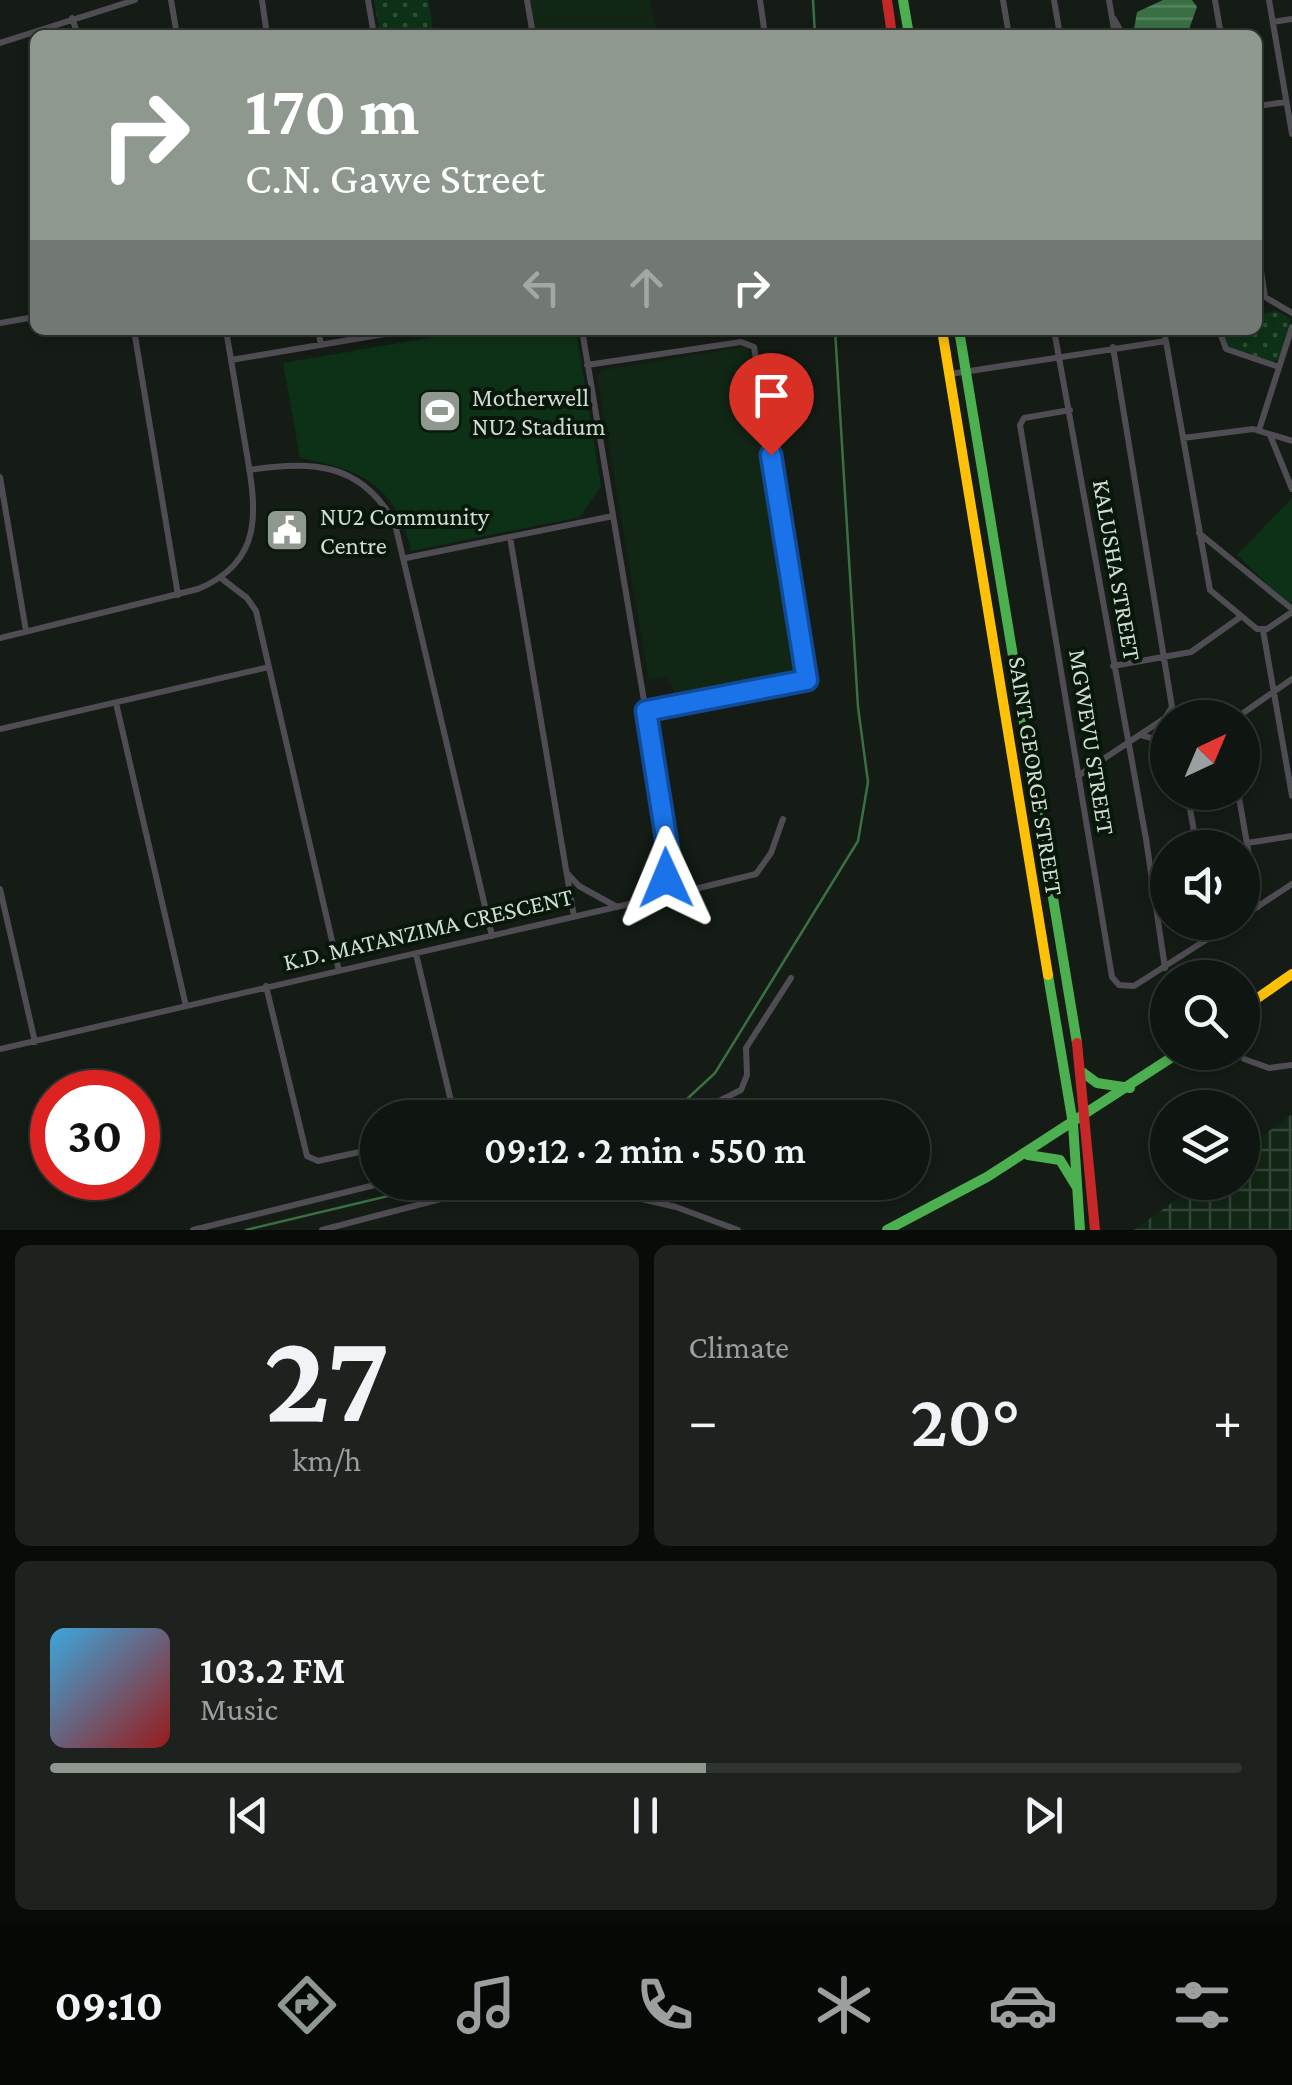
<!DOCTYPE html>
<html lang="en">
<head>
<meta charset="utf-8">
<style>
  body { margin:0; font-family:"Crimson Pro",serif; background:#1d221e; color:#f1f3f6; height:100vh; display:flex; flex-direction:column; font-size:38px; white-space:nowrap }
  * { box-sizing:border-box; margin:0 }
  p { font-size:32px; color:#9b9f9f }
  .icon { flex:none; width:55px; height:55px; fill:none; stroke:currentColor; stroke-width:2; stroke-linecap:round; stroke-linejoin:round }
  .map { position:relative; height:1230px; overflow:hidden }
  .drawer { display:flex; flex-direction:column; gap:15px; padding:15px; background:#080c09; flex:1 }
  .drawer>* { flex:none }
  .banner { position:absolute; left:30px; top:30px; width:1232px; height:305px; border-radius:15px; box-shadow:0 5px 15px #0003,0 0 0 2px #2f3430; background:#8e988f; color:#fff; overflow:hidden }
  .needle { width:65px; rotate:44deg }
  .tools { position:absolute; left:1150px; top:700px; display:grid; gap:20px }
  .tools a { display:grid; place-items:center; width:110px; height:110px; border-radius:50%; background:#0f1510; box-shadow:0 5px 15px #0003,0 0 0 2px #2f3430; font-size:50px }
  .speed { position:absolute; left:30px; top:1070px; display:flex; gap:20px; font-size:50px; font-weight:700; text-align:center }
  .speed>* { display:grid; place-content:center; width:130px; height:130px; border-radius:50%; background:#0f1510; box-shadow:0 5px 15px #0003,0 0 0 2px #2f3430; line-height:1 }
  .speed .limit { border:15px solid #d22; background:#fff; color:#111 }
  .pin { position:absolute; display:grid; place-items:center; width:85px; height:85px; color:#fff; margin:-102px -42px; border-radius:50% 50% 50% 0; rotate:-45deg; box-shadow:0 0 10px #0007 }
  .pin .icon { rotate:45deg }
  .me { position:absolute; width:110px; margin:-55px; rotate:359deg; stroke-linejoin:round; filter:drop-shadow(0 0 8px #0008) }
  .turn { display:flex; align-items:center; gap:35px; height:210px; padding:0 50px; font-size:45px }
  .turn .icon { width:130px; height:130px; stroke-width:2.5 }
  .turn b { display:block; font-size:70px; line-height:85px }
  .lanes { display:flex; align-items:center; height:95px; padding:0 50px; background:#0003; justify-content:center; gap:50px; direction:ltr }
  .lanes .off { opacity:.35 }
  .big { font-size:75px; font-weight:600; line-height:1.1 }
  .drawer .widget { flex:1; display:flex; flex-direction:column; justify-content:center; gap:15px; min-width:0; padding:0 35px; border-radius:15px; background:#1d221e }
  .drawer .dial { align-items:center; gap:0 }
  .dial b { font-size:130px; line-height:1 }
  .song { display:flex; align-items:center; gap:30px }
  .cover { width:120px; height:120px; border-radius:15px; background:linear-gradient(135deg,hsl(200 70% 55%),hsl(0 70% 35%)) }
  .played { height:10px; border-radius:5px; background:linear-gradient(90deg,#8e988f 55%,#2f3430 55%) }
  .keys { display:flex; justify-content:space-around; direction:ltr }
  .heat { display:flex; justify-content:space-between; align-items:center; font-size:55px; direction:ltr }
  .drawer .tiles { flex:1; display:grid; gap:15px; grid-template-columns:1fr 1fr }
  .widget:last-child { grid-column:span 2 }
  .trip { position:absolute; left:360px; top:1100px; width:570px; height:100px; border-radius:50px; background:#0f1510; box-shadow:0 5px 15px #0003,0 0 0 2px #2f3430; font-weight:600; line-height:100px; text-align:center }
  .dock { display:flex; height:160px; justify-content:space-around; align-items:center; background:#060806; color:#9b9f9f }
  .dock .icon { width:70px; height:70px }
  .dock .selected { color:#8e988f }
  .dock b { font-size:45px; color:#f1f3f6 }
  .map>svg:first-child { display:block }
  .built { fill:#112615 }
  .industrial { fill:url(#industrial-grid) }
  .green { fill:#0d3116 }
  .park { fill:url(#park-dots) }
  .water { fill:url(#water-rules) }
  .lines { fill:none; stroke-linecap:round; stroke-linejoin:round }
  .stream { stroke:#3a6f43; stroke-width:2.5 }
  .street { stroke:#504c53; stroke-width:6 }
  .fast { stroke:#4caf50; stroke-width:10 }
  .slow { stroke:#ffc107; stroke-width:10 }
  .jam { stroke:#c62828; stroke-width:10 }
  .route-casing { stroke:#114b97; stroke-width:25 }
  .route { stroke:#1a73e8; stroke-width:18 }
  .labels { text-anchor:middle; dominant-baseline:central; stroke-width:8; stroke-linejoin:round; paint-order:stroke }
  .poi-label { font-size:25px; fill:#d0dbd1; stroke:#07170a; text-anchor:start }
  .street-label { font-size:25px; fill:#d0dbd1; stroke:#07170a }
</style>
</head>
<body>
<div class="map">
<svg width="1292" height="1230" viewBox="0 0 1292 1230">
  <defs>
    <pattern id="industrial-grid" width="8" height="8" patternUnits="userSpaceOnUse" patternTransform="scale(2.5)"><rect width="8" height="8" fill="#112615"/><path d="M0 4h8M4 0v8" fill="none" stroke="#334536"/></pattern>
    <pattern id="park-dots" width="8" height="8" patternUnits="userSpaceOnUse" patternTransform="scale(2.5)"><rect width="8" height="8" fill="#0d3116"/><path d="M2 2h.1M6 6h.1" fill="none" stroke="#2f4e37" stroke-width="1.8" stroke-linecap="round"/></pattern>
    <pattern id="water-rules" width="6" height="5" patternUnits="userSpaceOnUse" patternTransform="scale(2.5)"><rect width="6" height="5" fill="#3a6f43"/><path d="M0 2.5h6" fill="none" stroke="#55835d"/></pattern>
  </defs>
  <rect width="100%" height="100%" fill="#141c15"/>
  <!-- built -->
  <path class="built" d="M528,0h122l8,35h-123z
    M748,346l55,331 -128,22 -2,-13 -9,-9 -15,3 -52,-304 5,-6z"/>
  <!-- industrial -->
  <path class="industrial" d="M1292,1114v116h-158l65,-47 43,-1 1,-32z"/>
  <!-- green -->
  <path class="green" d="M474,330h102l25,156 -21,31 -169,34c-15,-66 -49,-81 -111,-93l-17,-95z
    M1292,498v110l-55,-53z"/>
  <!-- park -->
  <path class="park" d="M374,0h54l6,35h-54z
    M1277,311l14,8 -12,39 -6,4 -47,-16 -4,-16h36v-16z"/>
  <!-- water -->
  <path class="water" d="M1163,0h29l5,7 -10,28h-54l4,-23z"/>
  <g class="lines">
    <!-- stream -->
    <path class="stream" d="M813,0l2,35
      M661,1118l12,-6 42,-39 143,-232 10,-59 -10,-75 -23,-377
      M246,1230l201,-48"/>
    <!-- street -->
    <path class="street" d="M171,0l6,35
      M262,0l5,35
      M368,0l6,35
      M527,0l6,35
      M760,0l5,35
      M1003,0l6,35
      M1054,0l6,35
      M1109,0l6,35
      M1215,0l6,35
      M1269,0l23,134
      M72,18l6,17
      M1114,19l9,16
      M1273,22l19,-3
      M0,43l135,-43
      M1258,106l28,-4
      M1258,252l7,45 27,16
      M0,323l35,-6
      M134,330l44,265
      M318,330l3,15
      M1054,330l92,509 19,129
      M1164,330l46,260 47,39h10l25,-17
      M1219,330l7,19 53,18
      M231,360l177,-30
      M587,365l154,-23 13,5 53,332 -162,32
      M950,374l216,-33
      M1070,410l-46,8 -4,7 92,552 7,8 15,1 100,-64
      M1259,430l33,-103
      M1270,435l22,54
      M1183,438l70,-9 39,12
      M249,470c61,-10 113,-8 146,54l97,412
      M0,477l26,154
      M1199,533l93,76
      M510,537l64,380
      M406,558l207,-42
      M221,578l26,20 9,13 83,360
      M1263,630l29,166
      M0,638l198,-49c73,-30 56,-90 46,-152 -6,-36 -12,-71 -18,-107
      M1113,666l78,-14 48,-34
      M116,703l70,303
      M1236,718l56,-39
      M0,729l269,-62
      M1141,735l27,8
      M1078,776l87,-58 7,-11 -59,-360
      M1187,792l10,56
      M1238,792l20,115
      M1247,843l45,-7
      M567,873l12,13 38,21
      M664,883l27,7 65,-16 15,-21 12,-34
      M0,889l35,153
      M1156,901l12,-2
      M1242,917l50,-33
      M416,954l39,164
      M266,986l41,170 11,5 60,-13
      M0,1049l638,-147 24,-16 7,-36 -87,-520
      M1244,1059l25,9 23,-3
      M685,1118l56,-28 6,-15 -1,-27 45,-70
      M569,1182l107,25 62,23
      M193,1230l194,-48
      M322,1230l184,-48"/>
    <!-- fast -->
    <path class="fast" d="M903,0l6,35
      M959,330l118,713
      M1048,975l25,149 7,106
      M1082,1072l15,11 33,5
      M1028,1155l32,5 16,26
      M887,1230l100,-53 193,-125"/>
    <!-- slow -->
    <path class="slow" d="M942,330l106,645
      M1242,1009l50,-35"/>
    <!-- jam -->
    <path class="jam" d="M887,0l5,35
      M1077,1043l18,187"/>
  </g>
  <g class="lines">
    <!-- route casing -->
    <g class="route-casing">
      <path id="route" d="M666,878l2,-28 -22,-139 161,-31 -36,-225"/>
    </g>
    <!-- route -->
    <use href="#route" class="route"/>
  </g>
  <!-- icons -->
  <defs>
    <g id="stadium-square" transform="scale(2.25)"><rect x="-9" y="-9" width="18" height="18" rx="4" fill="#8e988f" stroke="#07170a"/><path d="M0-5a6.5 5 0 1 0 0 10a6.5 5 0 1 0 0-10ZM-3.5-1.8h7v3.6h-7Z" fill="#fff"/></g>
    <g id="civic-square" transform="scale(2.25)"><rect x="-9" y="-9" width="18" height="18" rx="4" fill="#8e988f" stroke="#07170a"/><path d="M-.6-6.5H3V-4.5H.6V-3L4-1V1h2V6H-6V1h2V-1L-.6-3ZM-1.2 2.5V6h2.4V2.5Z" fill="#fff"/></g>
  </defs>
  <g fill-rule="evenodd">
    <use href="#stadium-square" x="440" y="411"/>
    <use href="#civic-square" x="287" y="530"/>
  </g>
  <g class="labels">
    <!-- poi labels -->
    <g class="poi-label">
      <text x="472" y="397">Motherwell<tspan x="472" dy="29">NU2 Stadium</tspan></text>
      <text x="320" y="516">NU2 Community<tspan x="320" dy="29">Centre</tspan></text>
    </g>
    <!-- street labels -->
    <g class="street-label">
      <text transform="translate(1117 570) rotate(80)">KALUSHA STREET</text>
      <text transform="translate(1092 742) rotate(81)">MGWEVU STREET</text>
      <text transform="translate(1036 776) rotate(81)">SAINT GEORGE STREET</text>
      <text transform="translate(428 929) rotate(-13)">K.D. MATANZIMA CRESCENT</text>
    </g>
  </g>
</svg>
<div class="tools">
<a><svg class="needle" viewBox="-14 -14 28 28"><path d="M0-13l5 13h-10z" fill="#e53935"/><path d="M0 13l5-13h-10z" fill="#9b9f9f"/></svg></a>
<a><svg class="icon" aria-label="sound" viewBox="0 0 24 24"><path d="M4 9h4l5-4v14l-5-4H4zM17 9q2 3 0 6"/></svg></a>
<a><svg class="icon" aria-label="search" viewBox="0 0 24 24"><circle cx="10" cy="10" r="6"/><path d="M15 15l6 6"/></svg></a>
<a><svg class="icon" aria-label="layers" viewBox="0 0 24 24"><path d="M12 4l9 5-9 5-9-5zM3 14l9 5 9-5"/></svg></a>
</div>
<div class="speed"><div class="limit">30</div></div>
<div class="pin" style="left:771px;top:455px;background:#d93025"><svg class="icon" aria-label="arrive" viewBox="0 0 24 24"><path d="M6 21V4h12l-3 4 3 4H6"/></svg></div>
<svg class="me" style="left:666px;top:878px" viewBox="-20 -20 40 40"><path d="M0-17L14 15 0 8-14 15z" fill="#1a73e8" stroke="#fff" stroke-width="4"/></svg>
<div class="trip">09:12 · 2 min · 550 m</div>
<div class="banner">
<div class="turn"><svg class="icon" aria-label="right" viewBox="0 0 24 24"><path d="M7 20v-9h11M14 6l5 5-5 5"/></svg><div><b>170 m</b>C.N. Gawe Street</div></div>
<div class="lanes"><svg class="icon off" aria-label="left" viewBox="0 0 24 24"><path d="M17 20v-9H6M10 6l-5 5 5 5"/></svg><svg class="icon off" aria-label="ahead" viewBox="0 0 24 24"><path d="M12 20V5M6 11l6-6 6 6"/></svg><svg class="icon" aria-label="right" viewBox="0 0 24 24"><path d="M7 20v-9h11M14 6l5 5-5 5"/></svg></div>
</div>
</div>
<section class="drawer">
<div class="tiles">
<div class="widget dial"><b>27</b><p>km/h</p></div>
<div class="widget"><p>Climate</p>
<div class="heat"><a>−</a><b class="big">20°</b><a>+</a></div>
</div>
<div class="widget">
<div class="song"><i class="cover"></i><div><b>103.2 FM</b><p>Music</p></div></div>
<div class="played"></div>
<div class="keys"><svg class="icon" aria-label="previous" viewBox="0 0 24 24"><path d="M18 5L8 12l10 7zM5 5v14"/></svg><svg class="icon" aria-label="pause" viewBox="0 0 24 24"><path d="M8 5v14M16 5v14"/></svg><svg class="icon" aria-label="next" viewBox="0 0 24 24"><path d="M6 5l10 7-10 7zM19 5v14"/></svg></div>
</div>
</div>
</section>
<nav class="dock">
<b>09:10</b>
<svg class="icon selected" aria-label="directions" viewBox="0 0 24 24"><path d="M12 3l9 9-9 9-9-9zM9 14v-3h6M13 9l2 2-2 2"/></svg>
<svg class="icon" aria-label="music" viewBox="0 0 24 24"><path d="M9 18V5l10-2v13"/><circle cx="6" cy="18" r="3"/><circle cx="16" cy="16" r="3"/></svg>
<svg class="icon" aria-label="phone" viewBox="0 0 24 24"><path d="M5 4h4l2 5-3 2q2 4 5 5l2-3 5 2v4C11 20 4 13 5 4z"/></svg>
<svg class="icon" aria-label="climate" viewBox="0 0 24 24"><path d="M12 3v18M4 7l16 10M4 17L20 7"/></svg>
<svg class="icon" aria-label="car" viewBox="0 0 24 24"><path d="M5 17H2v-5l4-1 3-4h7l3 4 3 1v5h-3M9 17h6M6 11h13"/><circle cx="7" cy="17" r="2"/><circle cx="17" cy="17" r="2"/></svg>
<svg class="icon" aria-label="filters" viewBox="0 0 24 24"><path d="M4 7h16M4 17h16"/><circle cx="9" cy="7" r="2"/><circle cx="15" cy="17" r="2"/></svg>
</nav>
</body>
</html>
